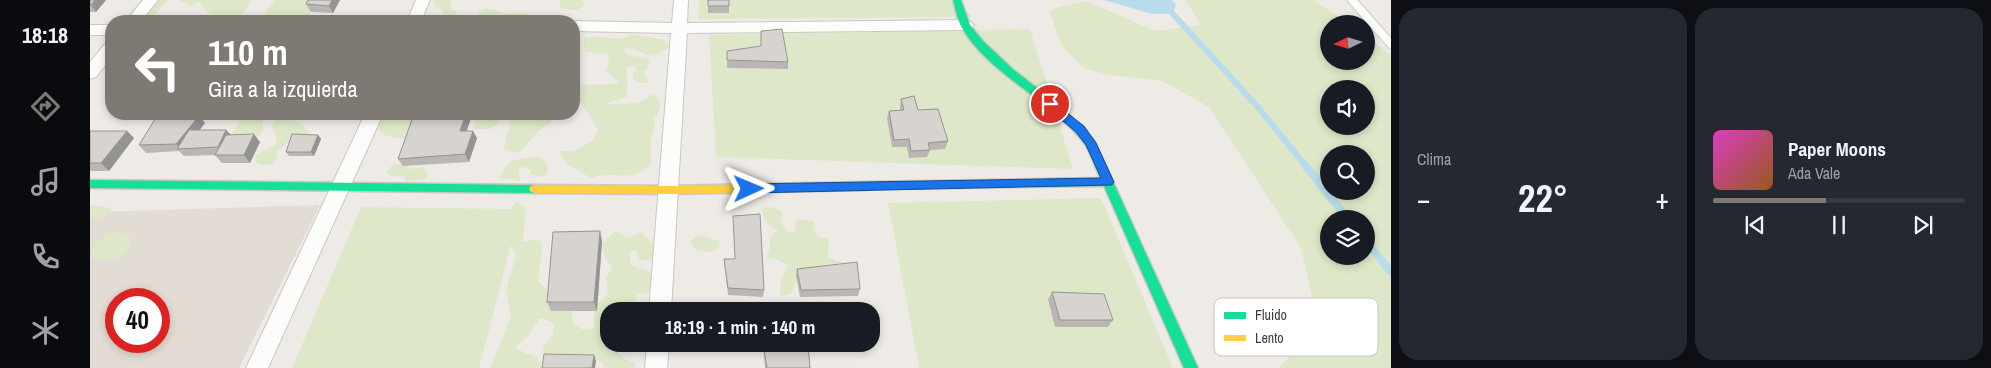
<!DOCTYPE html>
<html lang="es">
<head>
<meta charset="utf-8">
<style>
  body { margin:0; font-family:"Archivo Narrow",sans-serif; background:#242831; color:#f1f3f6; height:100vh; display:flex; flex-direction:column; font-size:19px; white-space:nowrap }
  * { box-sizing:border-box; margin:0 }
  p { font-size:16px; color:#9ea1a6 }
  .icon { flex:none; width:28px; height:28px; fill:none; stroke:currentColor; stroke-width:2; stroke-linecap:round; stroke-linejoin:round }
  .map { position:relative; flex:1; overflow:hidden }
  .panel { display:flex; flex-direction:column; gap:8px; padding:8px; background:#0d0f14; width:600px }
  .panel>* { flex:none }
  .banner { position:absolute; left:15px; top:15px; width:475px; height:105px; border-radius:20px; box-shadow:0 2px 8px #0003; background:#7f7973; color:#fff; overflow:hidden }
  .needle { width:32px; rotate:265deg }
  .tools { position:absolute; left:1230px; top:15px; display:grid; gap:10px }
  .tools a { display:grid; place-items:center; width:55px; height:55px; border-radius:50%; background:#171b24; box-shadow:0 2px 8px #0003; font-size:25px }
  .speed { position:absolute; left:15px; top:288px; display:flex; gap:10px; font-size:25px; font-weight:700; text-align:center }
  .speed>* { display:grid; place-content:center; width:65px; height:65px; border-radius:50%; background:#171b24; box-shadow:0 2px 8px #0003; line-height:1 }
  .speed .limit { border:8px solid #d22; background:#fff; color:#111 }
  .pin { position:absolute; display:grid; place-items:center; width:42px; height:42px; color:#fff; margin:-21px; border:2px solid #fff; border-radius:50%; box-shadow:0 1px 5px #0007 }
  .me { position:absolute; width:55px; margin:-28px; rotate:89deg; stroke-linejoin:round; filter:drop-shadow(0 0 4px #0008) }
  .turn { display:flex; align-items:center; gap:18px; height:105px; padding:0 20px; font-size:22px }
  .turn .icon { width:65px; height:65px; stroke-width:2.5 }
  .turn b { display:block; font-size:35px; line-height:42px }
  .big { font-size:38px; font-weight:700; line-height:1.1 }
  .panel .card { flex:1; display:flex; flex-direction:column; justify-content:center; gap:8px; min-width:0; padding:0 18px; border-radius:20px; background:#242831 }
  .song { display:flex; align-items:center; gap:15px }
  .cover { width:60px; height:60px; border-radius:8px; background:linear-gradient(135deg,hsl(310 70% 55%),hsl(30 70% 35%)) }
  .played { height:5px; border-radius:2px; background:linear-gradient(90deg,#7f7973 45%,#363941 45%) }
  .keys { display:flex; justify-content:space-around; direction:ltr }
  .heat { display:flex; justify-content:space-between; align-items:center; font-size:28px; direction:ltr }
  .panel .tiles { flex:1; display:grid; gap:8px; grid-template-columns:repeat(2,1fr) }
  .trip { position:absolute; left:510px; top:302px; width:280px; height:50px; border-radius:20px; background:#171b24; box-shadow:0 2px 8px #0003; font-weight:700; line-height:50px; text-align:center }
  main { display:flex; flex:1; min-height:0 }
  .tabs { display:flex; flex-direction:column; width:90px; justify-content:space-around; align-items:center; background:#090b0e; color:#9ea1a6 }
  .tabs .icon { width:35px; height:35px }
  .tabs .on { color:#7f7973 }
  .tabs b { font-size:22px; color:#f1f3f6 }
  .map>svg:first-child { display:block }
  .residential { fill:#e2dcd4; fill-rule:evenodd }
  .green { fill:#dee8c8; fill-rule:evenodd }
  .water { fill:#b8dceb }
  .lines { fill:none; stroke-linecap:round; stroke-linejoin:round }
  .stream-far1 { stroke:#b8dceb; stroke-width:6 }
  .stream { stroke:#b8dceb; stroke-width:8 }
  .lane-casing { stroke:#cac7c3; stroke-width:10 }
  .street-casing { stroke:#cac7c3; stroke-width:2 }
  .fast-casing { stroke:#cdc7be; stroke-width:3 }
  .slow-casing { stroke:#cdc7be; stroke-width:3 }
  .lane { stroke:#fcfcfb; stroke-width:8 }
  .street { fill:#fcfcfb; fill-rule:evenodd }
  .fast { fill:#16e098; fill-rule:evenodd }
  .slow { fill:#ffcf43; fill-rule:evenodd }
  .wall { fill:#b9b6b3 }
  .shaded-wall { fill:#969492 }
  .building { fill:#d7d4d0; stroke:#969492 }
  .route { fill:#1a73e8; stroke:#114b97 }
  .key { fill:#fff; stroke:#c7c4c2; stroke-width:1 }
  .key-label { font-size:14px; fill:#433c34 }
</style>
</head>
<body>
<main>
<nav class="tabs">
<b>18:18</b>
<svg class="icon on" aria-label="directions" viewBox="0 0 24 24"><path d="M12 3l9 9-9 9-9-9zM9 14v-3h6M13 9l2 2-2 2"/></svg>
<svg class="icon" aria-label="music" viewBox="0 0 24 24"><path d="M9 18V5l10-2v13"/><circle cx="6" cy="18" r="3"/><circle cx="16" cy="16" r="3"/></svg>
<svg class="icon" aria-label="phone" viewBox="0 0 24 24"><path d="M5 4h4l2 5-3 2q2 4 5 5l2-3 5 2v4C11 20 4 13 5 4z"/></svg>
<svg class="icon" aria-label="climate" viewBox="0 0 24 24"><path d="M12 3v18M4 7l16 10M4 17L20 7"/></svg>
</nav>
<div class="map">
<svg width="1301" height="368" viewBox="0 0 1301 368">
  <rect width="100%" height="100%" fill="#eeebe7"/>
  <!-- residential -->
  <path class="residential" d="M230,205l-81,163h-149v-156zM26,299h43v42h-43z"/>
  <!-- green -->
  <path class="green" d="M51,0h27c-18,17 -9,21 -38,21l-2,-2 1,-5z
    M89,0h73l-9,13 -10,5 -23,-4 -5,-4 -5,-8 -10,3z
    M185,0h33l-1,2 4,3v9l-21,7h-22l-3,-8 4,-7z
    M346,0h15v10l7,1 -6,7h-5l-4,-3v-4l-9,-5 -1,-5z
    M471,0h22l1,6 -7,4 -16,-1 -2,-5z
    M609,0h257l17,17 -275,2z
    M1095,0h128l37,24h-21v37h37v-25l25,19v313h-113l41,-41 -18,-79 -92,-141 -47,-26 -52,-6 -27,-7 -22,-23 -11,-33 8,-5 29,-6 68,30 46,-6zM1239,89h37v37h-37zM1239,154h37v37h-37zM1239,219h37v37h-37z
    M395,9c7,0 10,1 16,3 10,4 20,-2 30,3l-1,2 -10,3 -22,-4 -16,4 -4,-2 1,-6z
    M940,29l43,140 -357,-12 -7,-122z
    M540,34l32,5 7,5 -1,4c-23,16 -21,2 -42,0l-2,2 4,5 22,4 -2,9 -4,3 4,12h-8l-7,-4v-7l4,-2 -3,-4 -8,1 2,23 -2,7 -22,7 34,-1 16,-9 6,9 -2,12 -5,4 2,7 -4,13v25c-21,21 -36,5 -60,14l-23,-13 -9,-14h14l20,-10 5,-12 -17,-26 -7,1v-18c15,-3 30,1 45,-4l-14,-11 3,-6 1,-11 -23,-2 -2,-6v-9c16,-3 38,7 46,-3z
    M161,114h17l-6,10 2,7 -9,8 -24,-4 10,-15z
    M293,114h55l-30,29 -5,-5c-10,-1 -19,0 -25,-9z
    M393,114h14l2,9 -11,6h-15l5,-12z
    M417,114h47l-4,10 -7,3 -23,25h-8l-8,-3 2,-12 5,-10z
    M188,118l21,4 11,11c-19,2 -19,8 -33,18l1,5 -4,8 -12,1 -6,-2v-8l19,-10 2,-5 -6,-15z
    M447,157l6,2 5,8 -1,7 -5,3 -12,-3v-4l-5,-3 -6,1 1,13 -19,-3c3,-20 20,-20 36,-21z
    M309,164h7l3,5 14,-2 5,8 -2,4 -20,3 -3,-7 -7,2 -10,-3 5,-8z
    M1011,198l72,170h-254l-31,-165z
    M426,201l10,7 -3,34 13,-3 7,5 -5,36 13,15 20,14 2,15 11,6 10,-2c0,-16 0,-25 14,-33l-2,-17 6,-11 -7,-10 -3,-13 14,-14 11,8 14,-6 16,16 -4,11 -13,2 -4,-12 -7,4 2,13 15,4 9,5 -2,11 -7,7 -9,1 -4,17h-24v28l-4,-1 19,21 11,4 -1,5h-30l-1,-6 -21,-5 -36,-1 -4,-7 11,-15 1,-11 -14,-5 -12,18 -13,12 13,6 10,3 3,11h-51l21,-51 -5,-27 10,-35 -5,-10 -32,123h-187l69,-161 150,2z
    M0,205l21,3 -5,8 -16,3z
    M683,207l10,6c-4,8 0,13 5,19h6l2,-13 17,2 3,7 -3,1 5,8 11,1 -1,20 17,5 -13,7 -5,-6c-3,1 -26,13 -29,15 -3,3 -5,11 -7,15l-10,2c-3,-12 1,-20 7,-30l-9,-6 -13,-2 4,-11v-9l7,-8c-10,-5 -14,-11 -16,-22z
    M27,230l15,9c-2,4 -3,9 -5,12 -9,10 -25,12 -36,6 -1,-15 14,-20 26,-27z
    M608,235l22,6 -2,8 -10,3 -13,-3 -5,-7z"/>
  <!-- water -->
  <path class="water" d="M1014,0h68l4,4 -3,10h-21z"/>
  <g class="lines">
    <!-- stream-far1 -->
    <path class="stream-far1" d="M1083,14l84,92 48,59"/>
    <!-- stream -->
    <path class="stream" d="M1214,164l44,55
      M1276,241l25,31"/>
    <!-- lane casing -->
    <g class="lane-casing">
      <path id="lane" d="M1262,0l39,44"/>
    </g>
    <!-- street casing -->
    <g class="street-casing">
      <path id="street" d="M53,0h15l-17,21h-15z
        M326,0h14l-9,21h-14z
        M584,0h14l-1,23 279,-3 5,2 3,3 -3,3 -5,2 -279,3 -16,278h-22l22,-278 -97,-2 -1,-10 99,2z
        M0,25h21v10h-21z
        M21,43v15l-15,19 -6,2v-17l15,-18z
        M275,114h18l-115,254h-22z
        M557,344h22l-2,24h-22z"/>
    </g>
    <!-- fast casing -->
    <g class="fast-casing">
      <path id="fast" d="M863,0h8l9,25 13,16 31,29 51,40 29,30 104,228h-14l-80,-182 -241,3 -2,-3 2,-3 4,-1 233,-4c-5,-11 -9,-25 -16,-35 -34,-45 -96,-68 -123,-117 -4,-8 -6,-18 -8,-26z
        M0,180l445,5 4,1 2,3 -2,3 -4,1 -445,-5z"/>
    </g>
    <!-- slow casing -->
    <g class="slow-casing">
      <path id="slow" d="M777,182l4,1 2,3 -2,3 -4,1 -198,4 -134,-1 -4,-1 -2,-3 2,-3 4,-1 134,1z"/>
    </g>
    <!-- lane -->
    <use href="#lane" class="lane"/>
    <!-- street -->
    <use href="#street" class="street"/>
    <!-- fast -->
    <use href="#fast" class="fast"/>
    <!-- slow -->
    <use href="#slow" class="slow"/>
  </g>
  <!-- wall -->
  <path class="wall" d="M0,0h16l-10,12h-6z
    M218,0h32l-7,13 -22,-1 -5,-8z
    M639,0v13h-21v-7z
    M637,51l61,11v7l-61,-1z
    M811,99l47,42 -3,8 -15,1 -3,7 -18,1 -2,-11h-15l-5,-29 2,-7 11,-1v-4z
    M382,115l-6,16h7l4,7 -8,24 -66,4 -5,-7z
    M115,123l-5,7h26l5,5 29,7 -10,21h-28l-7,-8h1l-32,1 -5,-5 -33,2 -7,-8z
    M0,131h37l7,7 -25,33h-19z
    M228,135l3,4 -7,17h-25l-3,-4z
    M512,241l-5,70h-46l-4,-9z
    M634,259l40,31 -1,7 -35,-2z
    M707,269l63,20 -2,7 -58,1 -4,-21z
    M962,292l61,28 -5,7h-53l-7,-28z
    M673,344h45l2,24h-45z"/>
  <!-- shaded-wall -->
  <path class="shaded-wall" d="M5,0h11l-10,12 -5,-7z
    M242,0h8l-7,13 -4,-7z
    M376,114h5l1,1 -8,24 -4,-8z
    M109,116l6,7 -20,25 -5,1 -4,-5z
    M136,130l7,7 -9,17 -6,-7z
    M37,131l7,7 -25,33 -8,-8z
    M383,131l4,7 -8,24 -4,-8z
    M164,134l6,8 -10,21 -6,-8z
    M228,135l3,4 -7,17 -3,-4z
    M510,231l2,10 -5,70 -3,-9z
    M504,355l2,6 -1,7h-3z"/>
  <!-- building -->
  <path class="building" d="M0,0h5l-4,5h-1z
    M218,0h24l-3,6 -23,-2z
    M618,0h21v6h-21z
    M692,29l6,33 -61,-2v-9l34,-5v-15z
    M824,96l4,14 20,-1 10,32 -20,2 2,7 -19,1 -2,-12 -15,1 -5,-29 15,-1 -3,-11z
    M324,114h52l-6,17h13l-8,23 -67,5z
    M67,116h42l-23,28 -37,1z
    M99,130h37l-8,17 -41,2z
    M0,131h37l-26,32h-11z
    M164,134l-10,21h-29l11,-20z
    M202,134l26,1 -7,17h-25z
    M670,214l4,76 -36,-2 -4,-29h11l-2,-43z
    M510,231l-6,71h-47l6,-70z
    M767,262l3,27 -59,1 -4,-21z
    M962,292l52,2 9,26h-53z
    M673,344h45l2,24h-43z
    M454,354l50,1 -2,13h-50z"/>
  <!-- route -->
  <path class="route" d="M960,100l34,26 12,17 18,39 -2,3 -363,8 -6,-4 6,-5 352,-6 -15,-33 -10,-13 -30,-25 -1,-3 1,-2z"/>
  <!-- legend -->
  <rect x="1124" y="298" width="164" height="58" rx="8" class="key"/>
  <rect x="1134" y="312" width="22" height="7" fill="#16e098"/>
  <rect x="1134" y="335" width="22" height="6" fill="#ffcf43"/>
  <g class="key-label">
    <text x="1165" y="320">Fluido</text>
    <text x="1165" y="343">Lento</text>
  </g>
</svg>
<div class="tools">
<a><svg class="needle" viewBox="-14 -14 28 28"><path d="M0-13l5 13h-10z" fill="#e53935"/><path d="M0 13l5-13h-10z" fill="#9ea1a6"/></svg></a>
<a><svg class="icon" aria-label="sound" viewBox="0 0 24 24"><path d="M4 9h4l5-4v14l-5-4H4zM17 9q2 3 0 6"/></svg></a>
<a><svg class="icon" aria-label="search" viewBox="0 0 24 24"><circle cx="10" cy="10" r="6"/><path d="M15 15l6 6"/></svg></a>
<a><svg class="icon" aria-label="layers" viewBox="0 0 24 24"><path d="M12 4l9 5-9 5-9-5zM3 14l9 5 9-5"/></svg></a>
</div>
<div class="speed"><div class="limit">40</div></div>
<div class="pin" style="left:960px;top:104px;background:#d93025"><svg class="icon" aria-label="arrive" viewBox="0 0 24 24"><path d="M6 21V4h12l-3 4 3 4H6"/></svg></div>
<svg class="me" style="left:659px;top:189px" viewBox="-20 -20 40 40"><path d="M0-17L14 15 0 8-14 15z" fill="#1a73e8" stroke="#fff" stroke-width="4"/></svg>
<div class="trip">18:19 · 1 min · 140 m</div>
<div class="banner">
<div class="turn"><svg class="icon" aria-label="left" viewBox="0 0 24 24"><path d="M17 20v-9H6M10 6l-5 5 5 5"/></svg><div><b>110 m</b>Gira a la izquierda</div></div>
</div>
</div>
<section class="panel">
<div class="tiles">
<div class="card"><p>Clima</p>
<div class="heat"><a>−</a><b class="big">22°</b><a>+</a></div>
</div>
<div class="card">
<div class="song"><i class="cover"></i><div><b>Paper Moons</b><p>Ada Vale</p></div></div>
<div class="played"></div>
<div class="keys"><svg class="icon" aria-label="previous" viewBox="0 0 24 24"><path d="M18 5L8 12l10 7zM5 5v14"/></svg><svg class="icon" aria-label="pause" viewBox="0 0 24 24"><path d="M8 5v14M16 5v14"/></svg><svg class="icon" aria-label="next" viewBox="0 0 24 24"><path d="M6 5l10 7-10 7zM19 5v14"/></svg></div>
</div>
</div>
</section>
</main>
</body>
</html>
